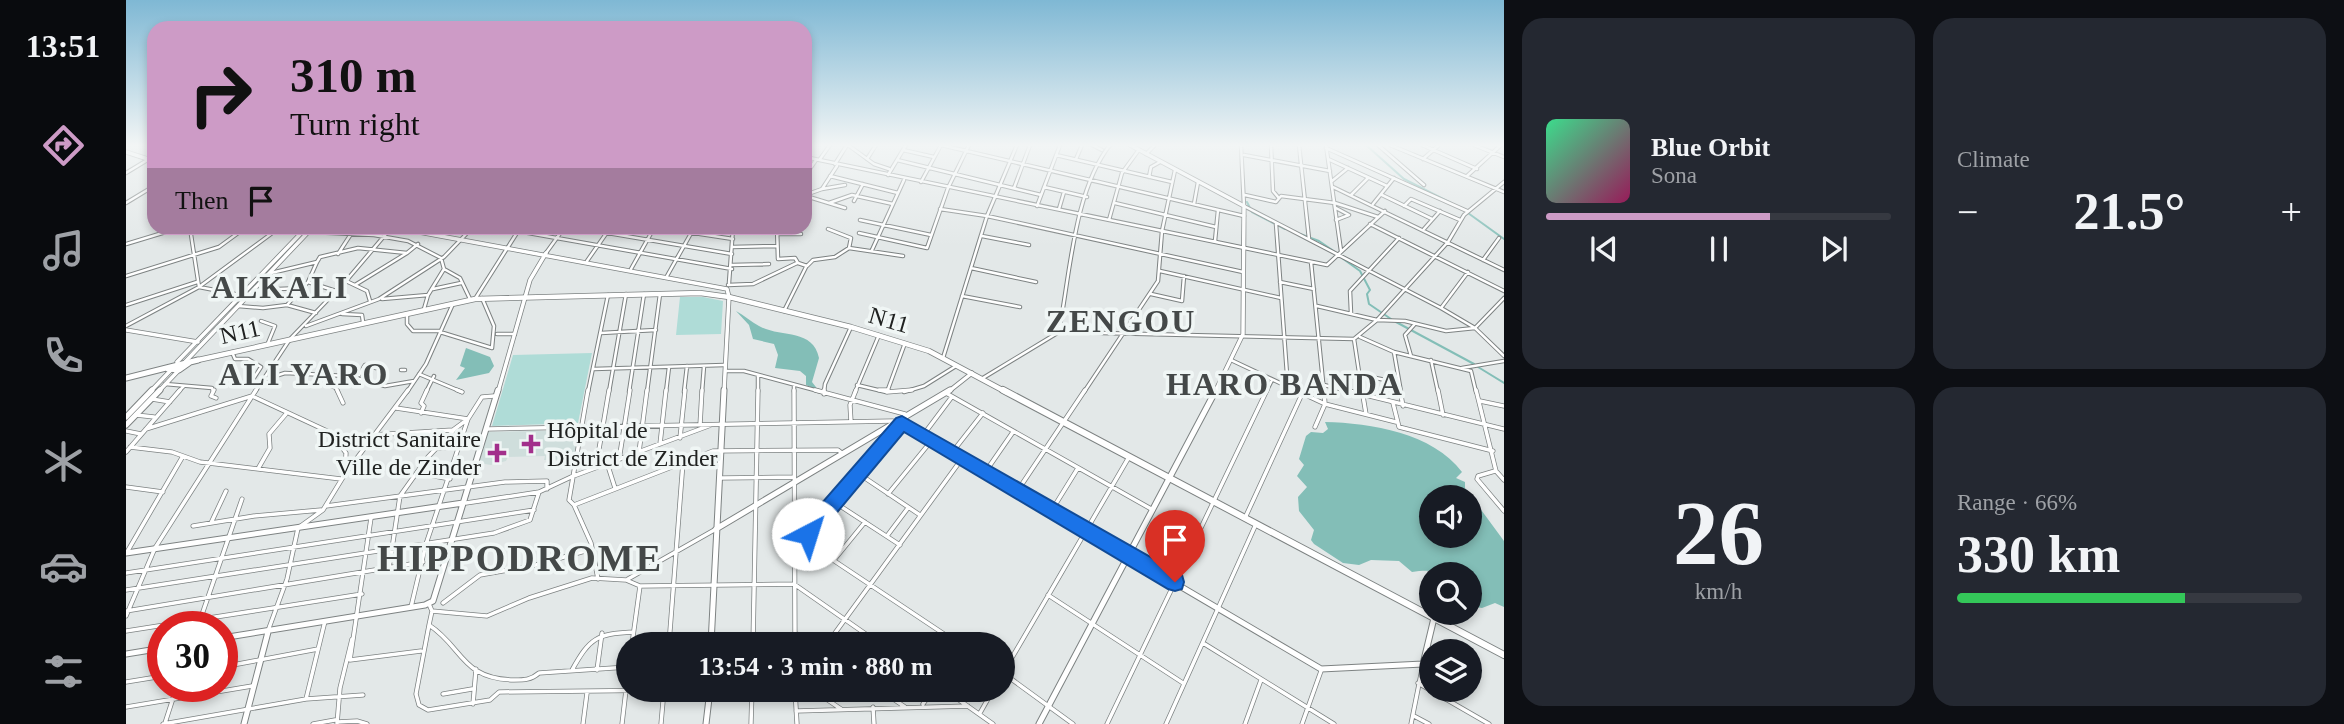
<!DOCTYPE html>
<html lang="en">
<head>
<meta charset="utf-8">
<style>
  body { margin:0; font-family:"Times New Roman",serif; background:#242831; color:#f1f3f6; height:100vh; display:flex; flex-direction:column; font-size:26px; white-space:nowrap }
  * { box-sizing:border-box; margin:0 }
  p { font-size:23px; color:#9ea1a6 }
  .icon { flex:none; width:38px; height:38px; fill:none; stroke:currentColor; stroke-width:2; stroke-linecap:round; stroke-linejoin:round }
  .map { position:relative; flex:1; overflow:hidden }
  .drawer { display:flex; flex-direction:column; gap:18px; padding:18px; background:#0d0f14; width:840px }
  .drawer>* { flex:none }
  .banner { position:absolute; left:21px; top:21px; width:665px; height:214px; border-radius:21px; box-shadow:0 4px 10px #0003; background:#cd9bc6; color:#111; overflow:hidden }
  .buttons { position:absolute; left:1293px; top:485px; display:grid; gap:14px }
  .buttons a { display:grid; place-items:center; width:63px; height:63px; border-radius:50%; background:#171b24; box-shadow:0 4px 10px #0003; font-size:35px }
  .speed { position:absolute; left:21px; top:611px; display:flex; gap:14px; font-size:35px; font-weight:700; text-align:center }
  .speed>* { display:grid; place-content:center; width:91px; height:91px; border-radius:50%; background:#171b24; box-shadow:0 4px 10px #0003; line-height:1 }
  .speed .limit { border:10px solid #d22; background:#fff; color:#111 }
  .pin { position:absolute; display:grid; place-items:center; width:60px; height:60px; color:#fff; margin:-72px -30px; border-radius:50% 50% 50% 0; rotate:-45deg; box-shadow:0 0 7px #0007 }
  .pin .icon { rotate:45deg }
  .me { position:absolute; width:77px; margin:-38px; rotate:40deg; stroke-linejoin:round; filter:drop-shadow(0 0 5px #0008) }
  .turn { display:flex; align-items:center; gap:24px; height:147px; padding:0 28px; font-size:32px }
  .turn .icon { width:91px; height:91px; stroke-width:2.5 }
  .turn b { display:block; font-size:49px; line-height:60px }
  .then { display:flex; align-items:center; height:66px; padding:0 28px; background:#0003; gap:14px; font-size:26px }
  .big { font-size:52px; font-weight:800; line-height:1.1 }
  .drawer .widget { flex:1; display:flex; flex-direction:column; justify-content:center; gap:10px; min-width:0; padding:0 24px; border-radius:21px; background:#242831 }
  .drawer .dial { align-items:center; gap:0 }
  .dial b { font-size:91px; line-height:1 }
  .song { display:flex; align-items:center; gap:21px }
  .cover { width:84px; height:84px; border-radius:10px; background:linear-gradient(135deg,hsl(150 70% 55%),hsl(330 70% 35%)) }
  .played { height:7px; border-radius:4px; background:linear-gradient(90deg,#cd9bc6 65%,#363941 65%) }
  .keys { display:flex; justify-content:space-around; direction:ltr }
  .heat { display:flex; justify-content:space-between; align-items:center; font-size:38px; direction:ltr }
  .charge { height:10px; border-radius:5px; background:linear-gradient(90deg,#34c759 66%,#363941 0) }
  .drawer .tiles { flex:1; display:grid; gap:18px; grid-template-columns:repeat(2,1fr) }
  .trip { position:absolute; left:490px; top:632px; width:399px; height:70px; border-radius:35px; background:#171b24; box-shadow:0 4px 10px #0003; font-weight:800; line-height:70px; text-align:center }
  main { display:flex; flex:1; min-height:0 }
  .menu { display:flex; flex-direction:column; width:126px; justify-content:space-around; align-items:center; background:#090b0e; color:#9ea1a6 }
  .menu .icon { width:49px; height:49px }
  .menu .current { color:#cd9bc6 }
  .menu b { font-size:32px; color:#f1f3f6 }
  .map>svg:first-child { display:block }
  .built { fill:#cfdedc }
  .green { fill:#afdcd7 }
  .water { fill:#83beb7; fill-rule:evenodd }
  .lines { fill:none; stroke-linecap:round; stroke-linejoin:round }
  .stream { stroke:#83beb7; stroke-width:2 }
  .street-far1-casing { stroke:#7d8282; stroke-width:4.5 }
  .street-casing { stroke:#7d8282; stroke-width:5 }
  .secondary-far1-casing { stroke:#7d8282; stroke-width:5 }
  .secondary-casing { stroke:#7d8282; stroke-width:7 }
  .primary-far1-casing { stroke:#7d8282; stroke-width:6 }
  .primary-casing { stroke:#7d8282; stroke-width:8 }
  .highway-casing { stroke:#7d8282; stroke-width:7 }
  .street-far1 { stroke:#fff; stroke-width:2.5 }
  .street { stroke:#fff; stroke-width:3.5 }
  .secondary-far1 { stroke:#fff; stroke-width:3.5 }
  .secondary { stroke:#fff; stroke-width:5 }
  .primary-far1 { stroke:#fff; stroke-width:4.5 }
  .primary { stroke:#fff; stroke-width:6 }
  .highway { stroke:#fff; stroke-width:5 }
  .route { fill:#1a73e8; stroke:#114b97; stroke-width:2 }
  .poi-dot { fill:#a22f8b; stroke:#f0f6f5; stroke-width:2.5 }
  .labels { text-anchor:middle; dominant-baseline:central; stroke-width:7; stroke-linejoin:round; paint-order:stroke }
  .street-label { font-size:24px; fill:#202221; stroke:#f0f6f5 }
  .poi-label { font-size:24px; fill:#202221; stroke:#f0f6f5; text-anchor:start }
  .district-label { font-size:32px; font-weight:bold; letter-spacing:2px; fill:#444848; stroke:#f0f6f5 }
  .near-district-label { font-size:38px; font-weight:bold; letter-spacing:2px; fill:#444848; stroke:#f0f6f5 }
</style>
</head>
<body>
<main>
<nav class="menu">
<b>13:51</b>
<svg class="icon current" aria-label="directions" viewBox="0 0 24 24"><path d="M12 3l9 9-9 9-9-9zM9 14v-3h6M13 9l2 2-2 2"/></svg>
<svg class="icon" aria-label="music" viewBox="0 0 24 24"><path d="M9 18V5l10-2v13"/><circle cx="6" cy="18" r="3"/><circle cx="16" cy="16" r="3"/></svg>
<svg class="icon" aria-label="phone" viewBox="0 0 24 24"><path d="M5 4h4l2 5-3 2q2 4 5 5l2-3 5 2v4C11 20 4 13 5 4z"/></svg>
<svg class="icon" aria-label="climate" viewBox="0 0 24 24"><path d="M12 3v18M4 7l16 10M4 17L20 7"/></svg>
<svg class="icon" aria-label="car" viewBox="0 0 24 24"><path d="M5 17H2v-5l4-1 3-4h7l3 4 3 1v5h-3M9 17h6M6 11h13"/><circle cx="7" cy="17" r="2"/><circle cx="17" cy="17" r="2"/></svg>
<svg class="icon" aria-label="filters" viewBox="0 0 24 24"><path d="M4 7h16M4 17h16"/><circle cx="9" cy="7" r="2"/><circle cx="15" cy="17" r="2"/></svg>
</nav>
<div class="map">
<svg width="1378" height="724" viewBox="0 0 1378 724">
  <rect width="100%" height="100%" fill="#e3e8e8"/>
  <!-- built -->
  <path class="built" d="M454,430l-6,29 -30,1 1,-4 -37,1 -2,4 -15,4 -12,-2 9,-31z"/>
  <!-- green -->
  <path class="green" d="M554,297h23l20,4 -2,33 -45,1z
    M466,353l-14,70 -86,3 21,-71z"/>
  <!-- water -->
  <path class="water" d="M610,311c8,4 15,11 23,15 20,12 54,2 60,32l-7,24 7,9 -13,-6v-9l-6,-5 -25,-3 3,-13 -4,-11 -21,-5 -4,-14z
    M340,348l24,9 4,9 -5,7 -33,7 9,-12 -5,-2z
    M1199,422c46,1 108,11 137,50l-6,6 9,4v6l39,53v66l-9,-4 -13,5 -12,-2v-32c-20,0 -39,-6 -58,-2l-13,-11 -28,-1 -12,5 -16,-2 -29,-19 -3,-4 3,-10 -15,-19 -1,-14 9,-10 -10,-11 7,-11 -5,-6 7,-23 5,-4 12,1 5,-4zM1306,497h38v39h-38z"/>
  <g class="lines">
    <!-- stream -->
    <path class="stream" d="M1240,145l38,34 47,24
      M1121,202l5,10 33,17
      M1342,213l36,26
      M1174,234l19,7 16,11
      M1216,258l18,13 10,19 -3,4 2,10 22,15
      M1270,322l78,42
      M1352,367l26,16"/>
    <!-- street-far1 casing -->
    <g class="street-far1-casing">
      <path id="street-far1" d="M722,145l26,19 15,5
        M815,145l303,71
        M966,145l10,5
        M1115,145l3,61 197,102 34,20 29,28
        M1145,145l2,46 5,6
        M1173,145l10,94
        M1200,145l15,106
        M1252,145l46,40
        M1264,145l114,47
        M1296,145l55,24
        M1348,145l30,12
        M1200,148l141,63
        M777,150l31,7
        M679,153l6,-8
        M1020,154l9,-9
        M930,155l116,27
        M1118,155l86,16
        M679,157l522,108 58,-54
        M694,159l10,-14
        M741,159l9,-14
        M950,159l6,-14
        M1202,159l59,27
        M1297,159l16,-14
        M771,160l144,35
        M709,164l12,-19
        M0,173l28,-17
        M762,175l18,-30
        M679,176l11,-16
        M704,176l68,17
        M1341,176l34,-31
        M1023,177l2,-10 9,-5
        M1206,181l16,-13
        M795,182l20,-37
        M918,187l43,10
        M1207,187l171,83
        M888,188l16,-43
        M696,189l23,-4
        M679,195l17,-6 15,-23
        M1119,195l31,7 5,-6 54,7 43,14
        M1225,195l17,-17
        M1256,195l50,24
        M683,197l36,11
        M728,201l9,-17
        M0,203l28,-17
        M703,203l23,-8 41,9
        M989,203l101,24
        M1068,204l4,-22
        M1247,204l21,-26
        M911,206l23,-61
        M1278,206l7,-7 49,21
        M1210,208l13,7 -13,5
        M814,209l47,7 256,56
        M933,209l5,-17
        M734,220l71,15
        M983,220l13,-47 16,-22
        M1150,224l12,164
        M1244,224l134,67
        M64,228l9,59 41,8
        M452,228l154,26
        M535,228l72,11
        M651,228l1,31 17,-1 3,5 9,3 6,-6 22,-3 14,-9 54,8
        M702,229l23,9 -2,10
        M1298,229l16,-18
        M391,231l215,38
        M184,232l64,3 34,6 33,17 3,11 -16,26 -4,14
        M733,233l68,15 21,-60 21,-43
        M651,234h24
        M856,236l47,9
        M1089,241l3,-31
        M0,244l53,-16
        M606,247l45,-1
        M746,250l32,-70
        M420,253l18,-25
        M212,254l13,-20
        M1357,260l16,-22
        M461,261l23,-33
        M191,262l-9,20 28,9
        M1185,262l13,130
        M606,265l37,-1
        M845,268l65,14
        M318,269l16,9 10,21
        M505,269l23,-41
        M1034,271l121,27
        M145,273l46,-11 3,-5 38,-9 49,5 11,-9
        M0,276l93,-29 26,-19
        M541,276l27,-48
        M220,281l21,10 3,10
        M1154,282l34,7
        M603,283l4,-55
        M229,285l52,-32
        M602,285l25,-1 44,-21
        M307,289l28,-6
        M1025,294l31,7 2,-25
        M120,296l8,2 24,-9 25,-1
        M836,296l58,11
        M256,299l46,-4
        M349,299l45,-71
        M0,305l71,-23
        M161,305l21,-23
        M112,306l25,2 24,-3 29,8
        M1191,306l60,14 28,1 41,10 29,-3 29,-30
        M1315,308l27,-36
        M658,311l22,-44
        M1225,313l-1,-22 49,-53
        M216,314l20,1 1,7
        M281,316v8l6,7h28
        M135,321l14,5 -7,17
        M0,326l73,-39 80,-59
        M180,326l73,-27 65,-42 28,-29
        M933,331c11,-56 15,-141 51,-186
        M314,332l52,16 2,-22 -12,-28
        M475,333l55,-3
        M371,334h18
        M1234,337l34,15 77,19 5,21
        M1228,339l8,53
        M106,352l3,7h13l13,8 -11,17 8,2
        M1268,352l7,40
        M1285,356l-6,-21 9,-10
        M817,358l44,-142 30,-71
        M1105,360l68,32
        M1305,360l7,32
        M1336,368l42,-7
        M468,369l130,-4
        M275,370h4
        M600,371h18l78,21
        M293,374l43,18
        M1236,375l37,8
        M226,376l7,-1 6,-10 11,3
        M202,377l-2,7 10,4 2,4
        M857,378l76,-46 295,7 23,-19 71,-78 16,-27 40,-33
        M137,380l22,-7 63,3 37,10 29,-5
        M39,384l47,4 1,4
        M731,385l29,7
        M1198,385l28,7
        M668,386v6
        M52,392l6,-6
        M129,392l35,-53 56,-58 45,-53
        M281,392l19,-28 26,-58
        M300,392l8,-16
        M462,392l20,-97
        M483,392l17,-98
        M503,392l15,-98
        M521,392l13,-98
        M540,392l3,-25
        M558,392l3,-26
        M576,392l2,-26
        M632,392v-17
        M698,392l1,-8 26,-57
        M729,392l24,-57
        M761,392l18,-49
        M778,392l20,-6 32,-20
        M958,392l74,-111 4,-50 13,-61
        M1140,392l6,-12"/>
    </g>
    <!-- street casing -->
    <g class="street-casing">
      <path id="street" d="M88,390l-3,6 5,2
        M211,390l6,13
        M331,390l5,2
        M462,390l-19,110 5,5 139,-54 125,-1 5,4
        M668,390l1,254
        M689,390l90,24
        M753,390h9
        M1169,390l30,14 71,18
        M1219,390l159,39
        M1236,390l4,24
        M1274,390l3,16
        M1312,390l5,25
        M1350,390l20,81 8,9
        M761,392l25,-2
        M820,393l207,117
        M698,394v-4
        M26,399l18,3
        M1354,401l24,5
        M1267,403l6,24 94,24
        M270,408l72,11 -42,125 -15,63
        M295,413l3,-7 -3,-3 6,-13
        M10,415l18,2
        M725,422l-1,-17 6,-15
        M574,425l2,-35
        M1189,427l10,-23 -1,-14
        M20,429l106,-33 88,41 113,-7 15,-11 14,-22 12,-1
        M361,429l406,-8
        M0,431l15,3
        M798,434l27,-36
        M207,435l13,18 -1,21
        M554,438l5,-48
        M534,444l6,-54
        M4,447l42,5 28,10 141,17
        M310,448l42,-2
        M828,450l29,-37
        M0,452l54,-62
        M513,452l8,-62
        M493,460l11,-70
        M482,466l7,22
        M133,467l11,-19 -1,-14 17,-20
        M470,467l13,-77
        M860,471l27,-39
        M1369,471l-17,5 -1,3 27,32
        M293,473l31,6
        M733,474l61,41
        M595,478l73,-1
        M0,487l37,5
        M892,490l67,-100
        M762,494l44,-54
        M708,502l66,43
        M340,503l73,-11 32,-15 140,-52
        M448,505l17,38 7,36
        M200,506l179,-24 42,-1v8
        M926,510l26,-42
        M245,518l-21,142 71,-9
        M1119,518l57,-124
        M85,523l15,-32
        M67,526l61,-10 67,-6
        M761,536l21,-28
        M669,540h8l156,104
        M677,540l99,-117
        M1,552l56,-96
        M708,560l31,-38
        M263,568l11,-72 28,-39 25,-26
        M0,573l408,-63
        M502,579l88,-50
        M0,590l368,-57 36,-13 9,-28
        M922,595l135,88
        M317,603l37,-28 56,-10 56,-16
        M303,604l3,7 55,5 42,-18 63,-20 34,2 14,6 154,-2 86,60
        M0,611l297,-49
        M306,611l-3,14c34,22 32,54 85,55 10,0 17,0 25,-7l89,-6
        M0,616l29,-68 101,-158
        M303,625l-13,69 3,11 9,5 62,-10 9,-8 174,-2
        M72,626l44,-127
        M143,628l18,-49 11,-51 25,-18 22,-36 63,-84
        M0,631l236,-37
        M669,633l18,11
        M1077,643l131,81
        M506,644l8,-58
        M543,644l14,-182
        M627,644l5,-254
        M701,644l134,-184
        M96,667l96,-18
        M446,670c18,-32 24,-36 61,-38
        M471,670l5,-37
        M877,673l126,-216
        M877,673l70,51
        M0,682l37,-6
        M1292,683l71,41
        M669,690l2,34
        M687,690l28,19
        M754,690l25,17
        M819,690l48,34
        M317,694l29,-5
        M180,699l19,-78
        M347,704l3,-35
        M797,704l10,-14
        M0,707l126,-21
        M747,707l1,17
        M670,711l172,-5
        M854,713l13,-23
        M1288,716l15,8
        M211,722l20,-1 10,3
        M39,723l12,-37
        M37,724l143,-25 57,-4
        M187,724l22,-4
        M211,724l3,-36 12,-49
        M457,724l4,-31
        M496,724l6,-51
        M535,724l3,-34
        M625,724l1,-34
        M981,724l160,-334
        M1040,724l90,-200
        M1119,724l16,-44
        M1176,724l19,-53
        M1285,724l12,-60"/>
    </g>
    <!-- secondary-far1 casing -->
    <g class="secondary-far1-casing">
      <path id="secondary-far1" d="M1004,145l114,61 -1,128 -28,58
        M0,152l28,9
        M271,228l330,61 2,8 -5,95
        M0,330l72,12
        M51,362l129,-134
        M59,362l127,-134
        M24,392l21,-22
        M32,392l21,-22
        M372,392l32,-112 16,-27
        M822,392l24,-19"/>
    </g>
    <!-- secondary casing -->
    <g class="secondary-casing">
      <path id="secondary" d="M0,417l26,-27
        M773,421l422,248 102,-5 11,-46
        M0,425l34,-35
        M590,529l234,-139
        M0,553l337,-50
        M96,638l203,-33 8,-4 65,-211
        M585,644l13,-254
        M0,654l37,-6
        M118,724l24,-92
        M580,724l4,-34
        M913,724l177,-334"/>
    </g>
    <!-- primary-far1 casing -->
    <g class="primary-far1-casing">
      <path id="primary-far1" d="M72,360l277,-61 225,-6 29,4 122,30 78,24 77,41"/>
    </g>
    <!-- primary casing -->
    <g class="primary-casing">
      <path id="primary" d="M877,390l501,265"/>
    </g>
    <!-- highway casing -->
    <g class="highway-casing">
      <path id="highway" d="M42,369l11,1 10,-7
        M0,378l72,-18"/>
    </g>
    <!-- street-far1 -->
    <use href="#street-far1" class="street-far1"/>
    <!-- street -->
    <use href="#street" class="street"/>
    <!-- secondary-far1 -->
    <use href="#secondary-far1" class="secondary-far1"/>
    <!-- secondary -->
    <use href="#secondary" class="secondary"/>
    <!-- primary-far1 -->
    <use href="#primary-far1" class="primary-far1"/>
    <!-- primary -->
    <use href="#primary" class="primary"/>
    <!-- highway -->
    <use href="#highway" class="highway"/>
  </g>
  <!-- sky -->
  <linearGradient id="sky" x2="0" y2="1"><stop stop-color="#7fb8d4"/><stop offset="0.59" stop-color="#f2f5f5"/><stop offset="1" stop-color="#f2f5f5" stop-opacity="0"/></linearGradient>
  <rect width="1378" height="246" fill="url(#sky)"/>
  <!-- route -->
  <path class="route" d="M776,416l280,159 2,7 -2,7 -7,2 -7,-2 -264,-157 -90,108 -6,2 -7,-2 -3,-6 3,-7 95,-109z"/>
  <!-- markers -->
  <g class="poi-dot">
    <path d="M401.5 433.5h7v7h7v7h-7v7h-7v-7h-7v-7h7z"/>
    <path d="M367.5 442.5h7v7h7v7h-7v7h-7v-7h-7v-7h7z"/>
  </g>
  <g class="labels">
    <!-- street labels -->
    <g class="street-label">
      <text transform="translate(763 320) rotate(16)">N11</text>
      <text transform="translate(114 332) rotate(-13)">N11</text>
    </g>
    <!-- poi labels -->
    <g class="poi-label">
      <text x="421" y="430">Hôpital de<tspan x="421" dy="28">District de Zinder</tspan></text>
      <text x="355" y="439" text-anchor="end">District Sanitaire<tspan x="355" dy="28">Ville de Zinder</tspan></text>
    </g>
    <!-- district labels -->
    <g class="district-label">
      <text x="154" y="287">ALKALI</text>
      <text x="995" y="321">ZENGOU</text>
      <text x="178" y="374">ALI YARO</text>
      <text x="1159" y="384">HARO BANDA</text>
    </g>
    <!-- near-district labels -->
    <g class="near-district-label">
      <text x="394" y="558">HIPPODROME</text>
    </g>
  </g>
</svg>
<div class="buttons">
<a><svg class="icon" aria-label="sound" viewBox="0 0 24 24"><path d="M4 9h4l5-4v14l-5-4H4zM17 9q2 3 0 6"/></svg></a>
<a><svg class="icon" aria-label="search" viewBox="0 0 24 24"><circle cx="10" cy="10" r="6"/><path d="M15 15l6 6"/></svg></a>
<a><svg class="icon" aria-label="layers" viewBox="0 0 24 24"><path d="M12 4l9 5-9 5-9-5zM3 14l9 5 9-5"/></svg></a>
</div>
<div class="speed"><div class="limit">30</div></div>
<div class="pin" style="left:1049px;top:582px;background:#d93025"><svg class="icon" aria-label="arrive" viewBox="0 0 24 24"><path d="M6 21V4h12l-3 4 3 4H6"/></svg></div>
<svg class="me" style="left:682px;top:534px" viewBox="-20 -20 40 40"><circle r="19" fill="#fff"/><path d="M0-13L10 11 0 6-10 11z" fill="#1a73e8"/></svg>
<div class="trip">13:54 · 3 min · 880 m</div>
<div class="banner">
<div class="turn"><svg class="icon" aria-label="right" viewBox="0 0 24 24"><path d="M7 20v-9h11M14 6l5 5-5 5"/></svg><div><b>310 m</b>Turn right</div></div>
<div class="then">Then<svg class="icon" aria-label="arrive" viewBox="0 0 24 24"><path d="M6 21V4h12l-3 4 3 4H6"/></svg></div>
</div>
</div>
<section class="drawer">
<div class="tiles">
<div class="widget">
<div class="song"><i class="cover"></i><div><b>Blue Orbit</b><p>Sona</p></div></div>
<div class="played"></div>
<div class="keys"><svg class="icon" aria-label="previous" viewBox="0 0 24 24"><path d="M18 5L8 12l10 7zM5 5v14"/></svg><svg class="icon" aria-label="pause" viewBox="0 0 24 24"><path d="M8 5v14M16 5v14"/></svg><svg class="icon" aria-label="next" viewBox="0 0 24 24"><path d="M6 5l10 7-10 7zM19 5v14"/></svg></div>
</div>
<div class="widget"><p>Climate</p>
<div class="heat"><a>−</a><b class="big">21.5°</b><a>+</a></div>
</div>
<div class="widget dial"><b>26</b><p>km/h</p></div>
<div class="widget"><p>Range · 66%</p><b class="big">330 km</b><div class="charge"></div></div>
</div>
</section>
</main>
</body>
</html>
